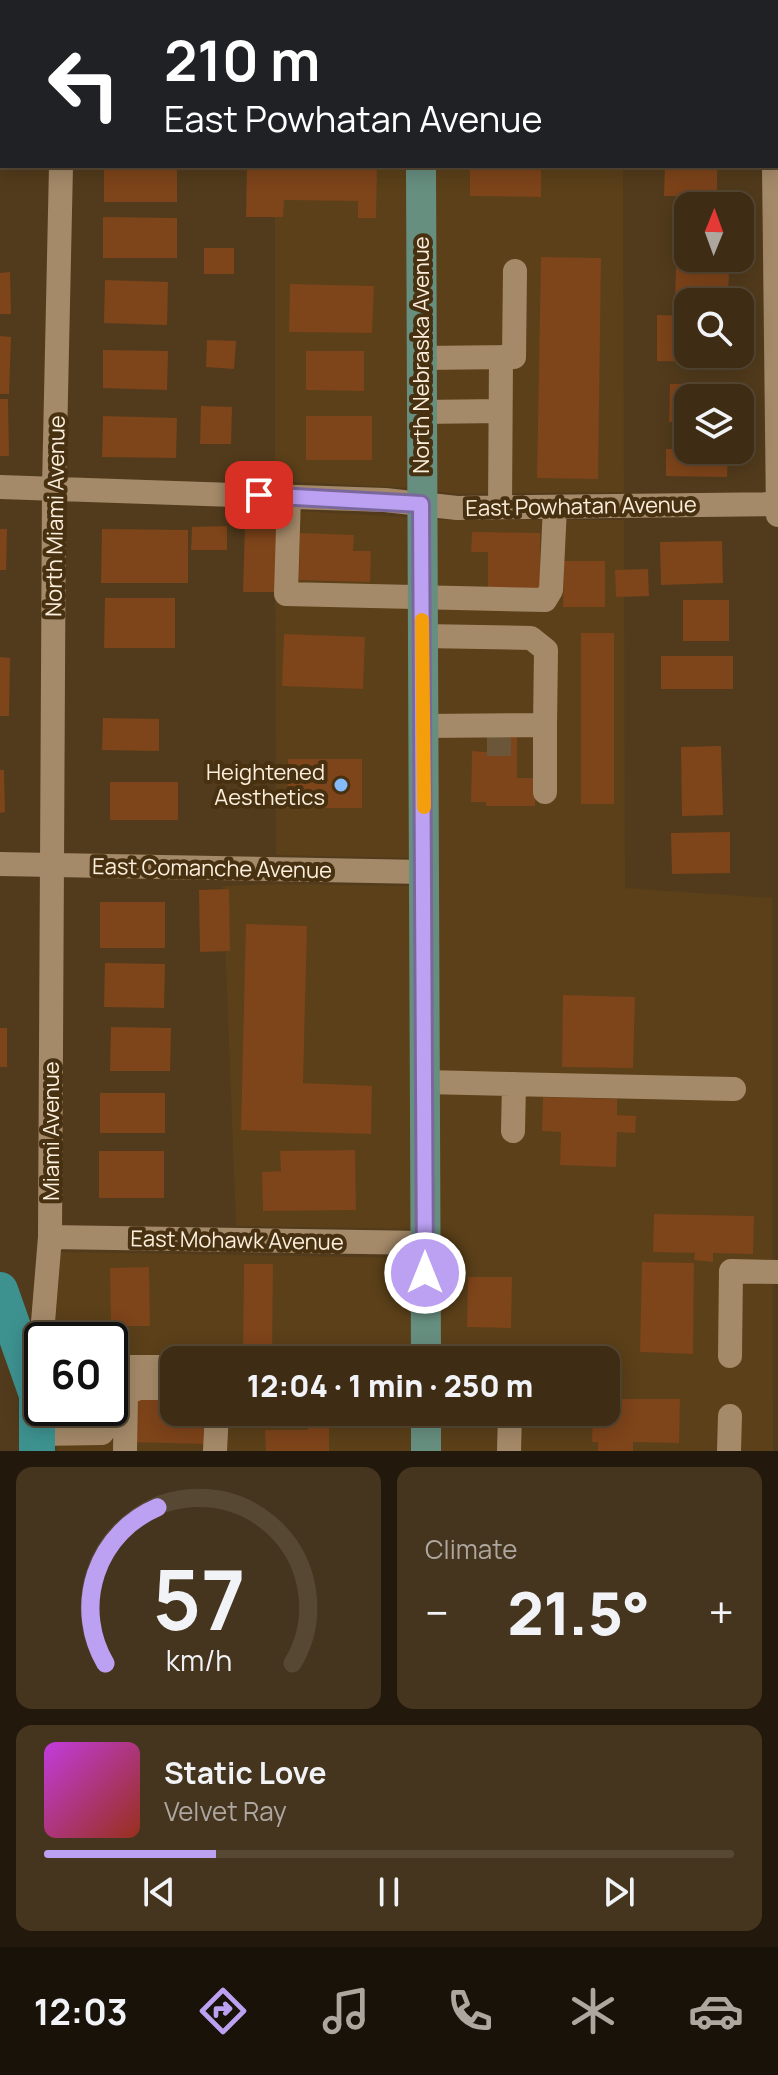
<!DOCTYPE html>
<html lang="en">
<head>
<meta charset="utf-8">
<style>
  body { margin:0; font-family:Manrope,sans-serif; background:#45341e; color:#f1f3f6; height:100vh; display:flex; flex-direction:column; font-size:30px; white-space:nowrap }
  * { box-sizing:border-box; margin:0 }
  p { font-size:26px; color:#ada7a0 }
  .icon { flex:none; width:44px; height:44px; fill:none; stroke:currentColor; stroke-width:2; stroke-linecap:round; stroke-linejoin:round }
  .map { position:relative; height:1451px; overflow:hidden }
  .sheet { display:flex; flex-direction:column; gap:16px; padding:16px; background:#22180c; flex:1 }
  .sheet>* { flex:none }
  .guide { position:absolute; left:0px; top:0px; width:778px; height:168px; box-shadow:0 4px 20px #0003,0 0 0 2px #574834; background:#202124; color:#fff; overflow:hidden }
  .needle { width:52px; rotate:1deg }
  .tools { position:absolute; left:674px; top:192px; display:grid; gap:16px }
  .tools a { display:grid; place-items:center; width:80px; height:80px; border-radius:16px; background:#3e2c15; box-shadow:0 4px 20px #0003,0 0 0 2px #574834; font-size:40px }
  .speed { position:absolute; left:24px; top:1322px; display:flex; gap:16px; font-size:40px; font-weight:700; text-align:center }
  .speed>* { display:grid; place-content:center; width:104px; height:104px; border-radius:50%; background:#3e2c15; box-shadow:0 4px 20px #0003,0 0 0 2px #574834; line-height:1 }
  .speed .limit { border:4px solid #111; border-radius:12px; background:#fff; color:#111 }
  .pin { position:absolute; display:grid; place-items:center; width:68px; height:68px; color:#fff; margin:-34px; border-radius:16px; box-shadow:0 4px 12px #0006 }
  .me { position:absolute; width:88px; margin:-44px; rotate:0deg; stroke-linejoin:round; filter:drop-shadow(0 0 6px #0008) }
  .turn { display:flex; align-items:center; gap:28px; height:168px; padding:0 32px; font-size:36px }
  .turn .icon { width:104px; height:104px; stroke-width:2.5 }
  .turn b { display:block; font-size:56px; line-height:68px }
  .big { font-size:60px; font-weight:800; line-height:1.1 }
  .sheet .tile { flex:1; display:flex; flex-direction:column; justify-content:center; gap:12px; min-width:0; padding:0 28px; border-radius:16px; background:#45341e }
  .sheet .dial { align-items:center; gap:0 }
  .dial svg { height:208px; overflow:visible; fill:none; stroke:#574834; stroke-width:7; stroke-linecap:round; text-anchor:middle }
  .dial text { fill:#f1f3f6; stroke:none }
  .song { display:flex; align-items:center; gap:24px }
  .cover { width:96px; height:96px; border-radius:12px; background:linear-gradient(135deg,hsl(290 70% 55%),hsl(10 70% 35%)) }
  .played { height:8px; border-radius:4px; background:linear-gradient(90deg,#bca0f2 25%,#574834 25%) }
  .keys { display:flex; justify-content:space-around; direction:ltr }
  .heat { display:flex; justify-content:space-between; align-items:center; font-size:44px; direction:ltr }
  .sheet .tiles { flex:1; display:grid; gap:16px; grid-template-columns:1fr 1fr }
  .tile:last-child { grid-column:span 2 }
  .trip { position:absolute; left:160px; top:1346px; width:460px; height:80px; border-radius:16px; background:#3e2c15; box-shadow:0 4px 20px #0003,0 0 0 2px #574834; font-weight:800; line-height:80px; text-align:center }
  .dock { display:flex; height:128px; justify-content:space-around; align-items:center; background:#191208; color:#ada7a0 }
  .dock .icon { width:56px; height:56px }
  .dock .on { color:#bca0f2 }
  .dock b { font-size:36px; color:#f1f3f6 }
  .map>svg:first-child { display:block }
  .built { fill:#5b4019 }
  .building { fill:#7e441a }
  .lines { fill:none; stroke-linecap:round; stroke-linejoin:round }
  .minor-tunnel { stroke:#6c5639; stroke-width:24; stroke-dasharray:24 12; stroke-linecap:butt }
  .minor { stroke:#a58a69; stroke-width:24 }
  .major { stroke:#678f80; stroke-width:30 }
  .highway { stroke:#3d9290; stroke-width:36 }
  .route-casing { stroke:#7a689d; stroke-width:20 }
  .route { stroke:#bca0f2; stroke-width:14 }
  .slow { stroke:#f59e0b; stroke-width:14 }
  .poi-dot { fill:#85bbfb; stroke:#473111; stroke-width:3 }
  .labels { text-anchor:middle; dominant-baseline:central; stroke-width:8; stroke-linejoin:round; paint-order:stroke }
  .street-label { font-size:22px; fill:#fceedc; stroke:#473111 }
  .poi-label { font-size:22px; fill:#fceedc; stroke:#473111; text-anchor:end }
</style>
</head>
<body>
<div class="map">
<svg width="778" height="1451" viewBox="0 0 778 1451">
  <rect width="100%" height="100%" fill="#523b1c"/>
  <!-- built -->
  <path class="built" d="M275,166h134v322l-134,-7z
    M434,166h189l1,326 -166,2 -24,-3z
    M275,510l134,7 2,341 -135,-3z
    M434,520h190l1,368 147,10 1,553h-334v-39h167v-52h-168z
    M276,884l135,2 1,343 -176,-3 -13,-340z
    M61,1252l351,6 1,102h-239v52h239l1,39h-357l-2,-43h55v-68h-56z"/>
  <!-- building -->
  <path class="building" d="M104,166h73v36h-73z
    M247,166h130l-1,52h-18v-17l-74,-1 -1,17h-37z
    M470,166h71v31l-71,-1z
    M665,166h52v30h-53z
    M103,217l74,1v40h-74z
    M204,248h30v26h-30z
    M541,257l60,1 -3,221 -61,-1z
    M676,268h53l-1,34h-53z
    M10,272l1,42h-11v-41z
    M105,280l63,2 -1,43 -63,-2z
    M290,284l84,2 -2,47 -83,-1z
    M657,315l31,1v38h17v8l-48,-1z
    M0,336l11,1 -2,57h-9z
    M207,340l29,1 -2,28 -28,-2z
    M103,350l65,1 -1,39 -64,-2z
    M306,351h58v40l-58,-1z
    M670,384h58v14h-40v24h-19z
    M0,399h8l1,57h-9z
    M201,406l31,1 -1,37h-31z
    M103,416l74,2 -1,40 -74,-1z
    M306,416h66v44h-66z
    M666,449l62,1 -1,27 -61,-1z
    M227,526v24h-36l1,-23z
    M245,526l35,1 -1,65h-36z
    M0,529h7l-1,41h-6z
    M102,529l86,1v53h-87z
    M472,532l68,1v61l-52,-1v-41h-17z
    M300,533l54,2 -1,16h18l-1,31 -71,-2z
    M722,541l1,42 -62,2 -1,-43z
    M564,561h41v46h-42z
    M648,569l1,27 -33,1 -1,-27z
    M105,598h70v50h-71z
    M683,600h46v41h-46z
    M581,633h33v171h-33z
    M284,634l81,3 -2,52 -81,-3z
    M661,656h72v33h-72z
    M0,657l10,1 -1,58h-9z
    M103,718l56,1v32l-57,-1z
    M487,734l30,1v43h18v28h-49v-4h-15l1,-51 15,1z
    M721,746l2,69 -41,1 -1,-69z
    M288,759h74v49h-75z
    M0,770h4l1,42 -5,1z
    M110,782h68v38h-68z
    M730,832v41l-58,1 -1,-41z
    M229,889l1,62 -30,1 -1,-62z
    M100,902h65v46h-65z
    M246,924l61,2 -4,157 69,3 -1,48 -130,-4z
    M105,963l60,1 -1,44 -60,-1z
    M563,995l72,2 -2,71 -71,-1z
    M111,1027l60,1 -1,43h-60z
    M0,1028h7v39h-7z
    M100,1093h65v40h-65z
    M543,1097l74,2v16l19,1 -1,17 -18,-1 -1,35 -56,-2 1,-33 -19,-1z
    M355,1150l1,60 -93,1 -1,-39 19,-1 -1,-20z
    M99,1151h65v47h-65z
    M654,1214l100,2 -1,38 -40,-1v9l-19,-2 1,-7 -42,-1z
    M642,1262l52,1 -1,91 -53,-2z
    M244,1264h29l-1,96h-29z
    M149,1267l1,59h-39l-1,-58z
    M468,1277h44l-1,51 -44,-1z
    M131,1397l43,1v14h33l-1,32 -76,-2z
    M606,1399h74l-1,44 -46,-1v9h-35v-9h-6l1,-30h13z
    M308,1412h21v39h-63l-1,-21h43z"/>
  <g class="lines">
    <!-- minor-tunnel -->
    <path class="minor-tunnel" d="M487,744h30"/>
    <!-- minor -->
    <path class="minor" d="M122,0v2
      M296,0v2
      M341,0v2
      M772,0v2
      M0,114h2
      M776,135h2
      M774,166l4,349
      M422,358l92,-1 1,-86
      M421,412l79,-1
      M0,487l385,13 72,8 321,-4
      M289,496l-3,98 259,6 6,-10 4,-83
      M500,507l1,-150
      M422,636l109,2 15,12 -1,75 -122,1
      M545,792v-67
      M0,864l424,8
      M425,1082l309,7
      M513,1131l1,-47
      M50,1237l375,6
      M730,1356l1,-85 47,1
      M110,1367h64
      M38,1383l12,-146 4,-750 7,-321
      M426,1414h84l-1,37
      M37,1434l65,-1 1,-25
      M125,1451l1,-58 13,-5h35
      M215,1451l2,-39
      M729,1451l1,-35"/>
    <!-- major -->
    <path class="major" d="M421,0v2
      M421,166l5,1194
      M426,1412v39"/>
    <!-- highway -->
    <path class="highway" d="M0,1290l37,105v56"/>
  </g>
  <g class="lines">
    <!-- route casing -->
    <g class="route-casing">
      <path id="route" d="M259,495l162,9 4,769"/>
    </g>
    <!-- route -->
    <use href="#route" class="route"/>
    <!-- slow -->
    <path class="slow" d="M422,620l2,187"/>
  </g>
  <!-- markers -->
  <circle class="poi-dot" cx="341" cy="785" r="8"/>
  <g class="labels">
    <!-- street labels -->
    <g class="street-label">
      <text transform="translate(421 355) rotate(-90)">North Nebraska Avenue</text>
      <text transform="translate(581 506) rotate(-1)">East Powhatan Avenue</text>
      <text transform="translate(55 516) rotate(-89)">North Miami Avenue</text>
      <text transform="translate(212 868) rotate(1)">East Comanche Avenue</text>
      <text transform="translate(51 1131) rotate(-90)">Miami Avenue</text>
      <text transform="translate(237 1240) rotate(1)">East Mohawk Avenue</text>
    </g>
    <!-- poi labels -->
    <g class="poi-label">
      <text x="325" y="772">Heightened<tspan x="325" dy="25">Aesthetics</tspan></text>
    </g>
  </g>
</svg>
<div class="tools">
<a><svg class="needle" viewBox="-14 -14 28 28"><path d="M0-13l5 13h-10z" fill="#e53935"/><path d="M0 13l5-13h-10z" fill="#ada7a0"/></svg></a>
<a><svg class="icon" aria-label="search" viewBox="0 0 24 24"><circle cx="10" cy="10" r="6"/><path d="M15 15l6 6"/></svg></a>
<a><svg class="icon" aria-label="layers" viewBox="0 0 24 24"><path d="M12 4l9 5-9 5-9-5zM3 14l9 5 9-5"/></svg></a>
</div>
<div class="speed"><div class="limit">60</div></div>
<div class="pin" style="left:259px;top:495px;background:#d93025"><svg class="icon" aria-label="arrive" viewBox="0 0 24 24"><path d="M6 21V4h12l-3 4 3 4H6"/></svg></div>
<svg class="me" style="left:425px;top:1273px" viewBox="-20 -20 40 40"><circle r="17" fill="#bca0f2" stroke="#fff" stroke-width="3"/><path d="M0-11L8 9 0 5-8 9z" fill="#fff"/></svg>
<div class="trip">12:04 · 1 min · 250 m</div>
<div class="guide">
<div class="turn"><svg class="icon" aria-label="left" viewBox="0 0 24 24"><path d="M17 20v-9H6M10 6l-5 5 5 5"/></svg><div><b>210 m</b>East Powhatan Avenue</div></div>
</div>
</div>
<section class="sheet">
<div class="tiles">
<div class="tile dial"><svg viewBox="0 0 100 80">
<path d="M14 69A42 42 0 1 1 86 69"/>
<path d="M14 69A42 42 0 0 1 34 9" stroke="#bca0f2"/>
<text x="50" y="56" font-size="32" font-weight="700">57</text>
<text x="50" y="72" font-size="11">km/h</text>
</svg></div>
<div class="tile"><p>Climate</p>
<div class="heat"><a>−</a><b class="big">21.5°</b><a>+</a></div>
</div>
<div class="tile">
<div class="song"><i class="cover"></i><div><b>Static Love</b><p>Velvet Ray</p></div></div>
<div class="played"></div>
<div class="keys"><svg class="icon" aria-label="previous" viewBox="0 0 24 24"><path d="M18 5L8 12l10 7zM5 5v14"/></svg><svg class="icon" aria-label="pause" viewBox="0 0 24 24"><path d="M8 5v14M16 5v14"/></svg><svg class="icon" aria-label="next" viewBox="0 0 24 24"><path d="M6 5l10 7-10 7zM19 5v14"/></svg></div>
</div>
</div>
</section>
<nav class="dock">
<b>12:03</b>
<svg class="icon on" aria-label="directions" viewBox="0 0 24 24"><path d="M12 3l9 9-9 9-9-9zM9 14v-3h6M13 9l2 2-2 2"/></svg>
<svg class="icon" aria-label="music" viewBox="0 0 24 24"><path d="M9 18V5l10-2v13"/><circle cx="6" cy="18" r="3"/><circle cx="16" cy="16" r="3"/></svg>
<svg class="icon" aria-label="phone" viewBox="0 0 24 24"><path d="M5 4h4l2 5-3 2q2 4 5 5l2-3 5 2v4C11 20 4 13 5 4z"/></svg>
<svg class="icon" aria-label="climate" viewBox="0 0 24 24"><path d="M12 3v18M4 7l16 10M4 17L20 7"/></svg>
<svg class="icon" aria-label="car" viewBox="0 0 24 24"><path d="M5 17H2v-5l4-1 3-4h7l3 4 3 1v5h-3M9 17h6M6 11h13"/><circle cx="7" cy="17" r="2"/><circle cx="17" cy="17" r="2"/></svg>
</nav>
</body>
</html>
